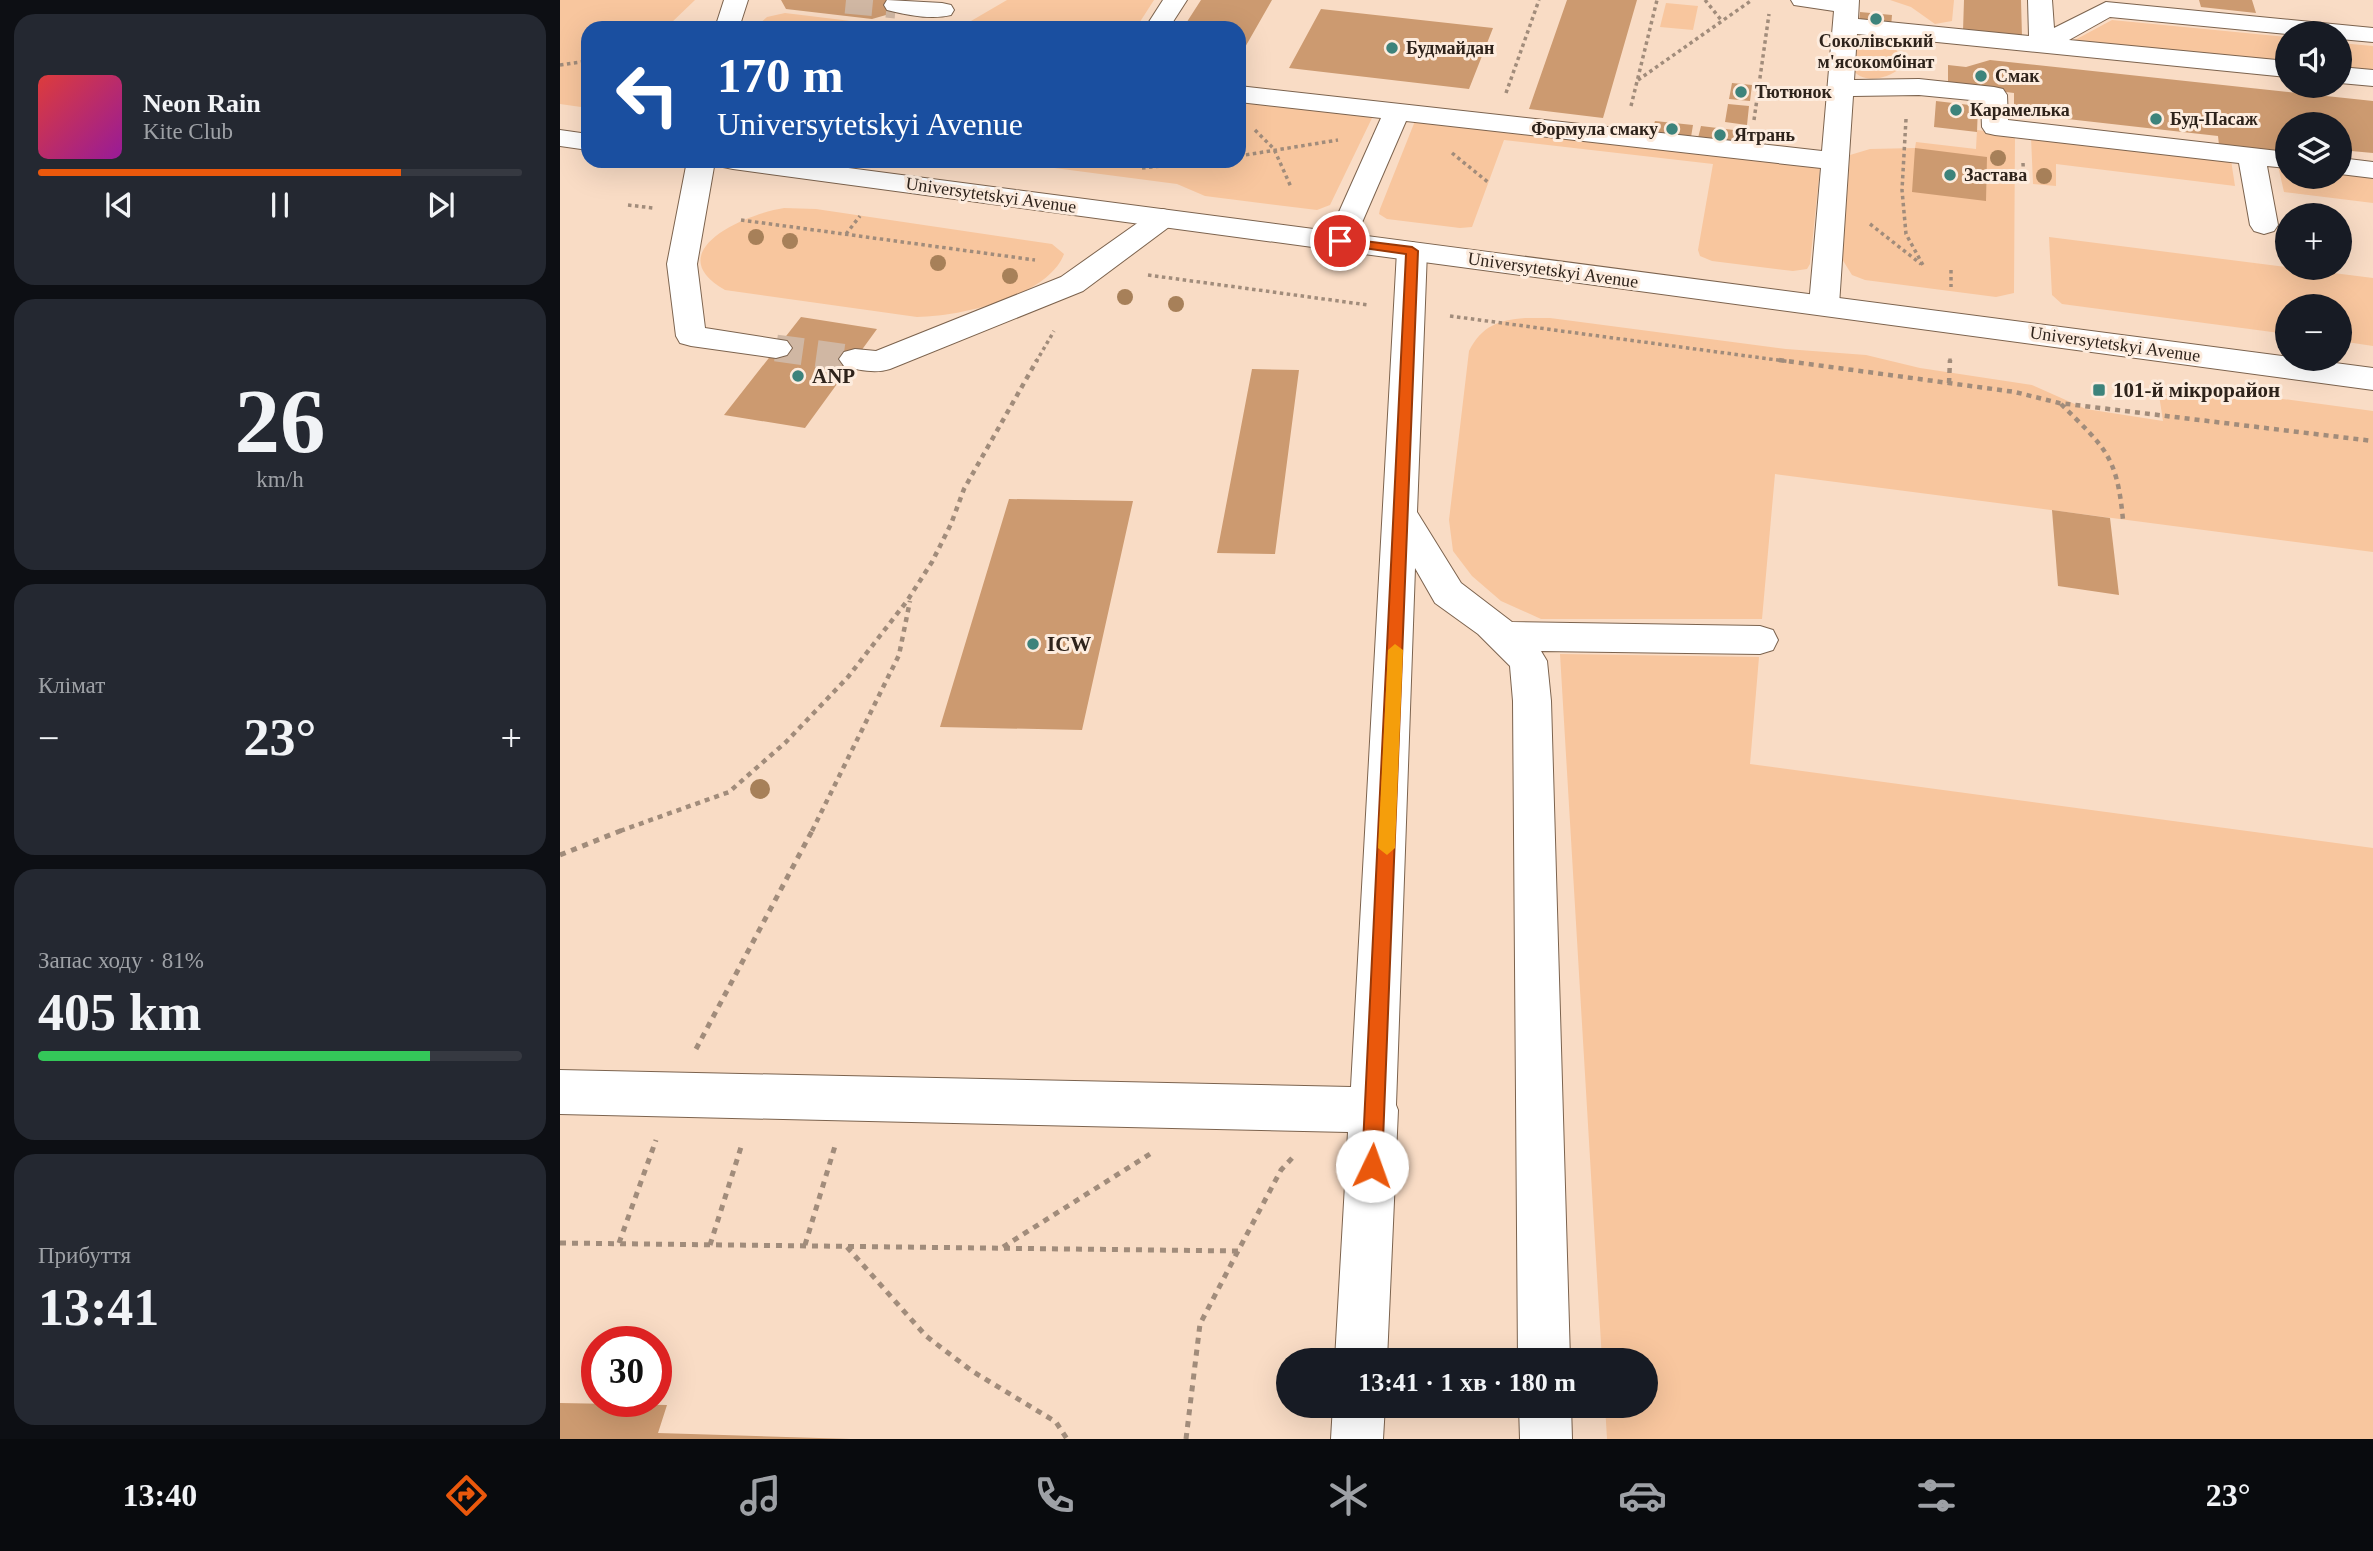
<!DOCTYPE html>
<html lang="uk">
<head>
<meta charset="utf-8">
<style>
  body { margin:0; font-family:Georgia,serif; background:#242831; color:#f1f3f6; height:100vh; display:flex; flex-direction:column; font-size:26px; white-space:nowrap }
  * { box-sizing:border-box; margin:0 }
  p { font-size:23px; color:#9ea1a6 }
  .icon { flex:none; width:38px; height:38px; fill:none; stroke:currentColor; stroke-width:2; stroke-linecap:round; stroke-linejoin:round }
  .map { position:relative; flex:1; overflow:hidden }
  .details { display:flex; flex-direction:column; gap:14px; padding:14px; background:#0d0f14; width:560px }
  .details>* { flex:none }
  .guide { position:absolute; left:21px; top:21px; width:665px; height:147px; border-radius:21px; box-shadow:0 7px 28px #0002; background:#1a4fa0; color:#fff; overflow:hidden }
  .tools { position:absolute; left:1715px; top:21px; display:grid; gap:14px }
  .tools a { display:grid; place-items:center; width:77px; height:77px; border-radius:50%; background:#171b24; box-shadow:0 7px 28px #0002; font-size:35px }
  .speed { position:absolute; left:21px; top:1326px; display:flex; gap:14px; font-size:35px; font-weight:700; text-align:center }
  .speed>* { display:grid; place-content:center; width:91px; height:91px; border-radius:50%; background:#171b24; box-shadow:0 7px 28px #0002; line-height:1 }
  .speed .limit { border:10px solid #d22; background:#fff; color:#111 }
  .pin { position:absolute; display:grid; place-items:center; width:60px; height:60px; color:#fff; margin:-30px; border:4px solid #fff; border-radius:50%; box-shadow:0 2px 7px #0007 }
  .me { position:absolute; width:77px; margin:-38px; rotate:3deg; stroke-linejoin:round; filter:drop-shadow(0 0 5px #0008) }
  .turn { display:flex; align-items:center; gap:24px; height:147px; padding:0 21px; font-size:32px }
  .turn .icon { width:91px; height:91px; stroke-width:2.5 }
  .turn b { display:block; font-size:49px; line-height:60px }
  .big { font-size:52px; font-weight:700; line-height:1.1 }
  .details .card { flex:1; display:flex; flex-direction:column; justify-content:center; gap:10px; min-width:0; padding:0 24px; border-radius:21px; background:#242831 }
  .details .dial { align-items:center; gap:0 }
  .dial b { font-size:91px; line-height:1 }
  .song { display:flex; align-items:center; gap:21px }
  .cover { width:84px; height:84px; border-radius:10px; background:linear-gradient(135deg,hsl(0 70% 55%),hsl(300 70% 35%)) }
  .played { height:7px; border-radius:4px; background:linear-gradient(90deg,#ea580c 75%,#363941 75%) }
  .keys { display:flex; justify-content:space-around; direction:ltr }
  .heat { display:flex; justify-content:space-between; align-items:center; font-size:38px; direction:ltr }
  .charge { height:10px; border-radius:5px; background:linear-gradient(90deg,#34c759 81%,#363941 0) }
  .trip { position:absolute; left:716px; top:1348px; width:382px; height:70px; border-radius:35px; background:#171b24; box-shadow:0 7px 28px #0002; font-weight:700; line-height:70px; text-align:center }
  .dock { display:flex; height:112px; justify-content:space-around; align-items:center; background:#090b0e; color:#9ea1a6 }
  .dock .icon { width:49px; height:49px }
  .dock .active { color:#ea580c }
  .dock b { font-size:32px; color:#f1f3f6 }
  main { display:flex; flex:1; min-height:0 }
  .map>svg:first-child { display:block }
  .green { fill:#f8c69e }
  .building { fill:#cc9a70 }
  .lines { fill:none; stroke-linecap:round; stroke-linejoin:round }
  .minor-tunnel { stroke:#d0b7a3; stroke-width:27; stroke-dasharray:27 14; stroke-linecap:butt }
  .minor-casing { stroke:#7c634e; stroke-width:2 }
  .major-casing { stroke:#7c634e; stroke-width:2 }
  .path-far2 { stroke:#a18c7b; stroke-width:3.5; stroke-dasharray:3.5 3.5; stroke-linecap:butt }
  .path-far1 { stroke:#a18c7b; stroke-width:4.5; stroke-dasharray:5 5; stroke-linecap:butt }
  .path { stroke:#a18c7b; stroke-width:5; stroke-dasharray:6 6; stroke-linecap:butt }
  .minor { fill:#fff; fill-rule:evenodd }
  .major { fill:#fff; fill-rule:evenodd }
  .tree { fill:#a78059 }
  .route { fill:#ea580c; stroke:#983908; stroke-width:2 }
  .slow { fill:#f59e0b }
  .poi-dot { fill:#3d837b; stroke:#fdecde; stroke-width:2.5 }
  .labels { text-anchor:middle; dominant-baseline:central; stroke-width:6; stroke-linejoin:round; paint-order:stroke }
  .far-poi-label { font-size:18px; font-weight:bold; fill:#2e231b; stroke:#fdecde; text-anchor:start }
  .far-street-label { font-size:18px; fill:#2e231b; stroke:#fdecde }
  .poi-label { font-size:21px; font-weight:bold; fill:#2e231b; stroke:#fdecde; text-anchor:start }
</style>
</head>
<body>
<main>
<section class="details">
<div class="card">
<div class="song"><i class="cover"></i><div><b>Neon Rain</b><p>Kite Club</p></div></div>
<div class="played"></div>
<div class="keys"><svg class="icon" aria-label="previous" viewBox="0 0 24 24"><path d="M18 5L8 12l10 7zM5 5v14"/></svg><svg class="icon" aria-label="pause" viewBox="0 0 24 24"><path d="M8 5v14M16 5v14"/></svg><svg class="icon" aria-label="next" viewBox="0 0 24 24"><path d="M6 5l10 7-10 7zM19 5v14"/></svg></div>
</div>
<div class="card dial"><b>26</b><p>km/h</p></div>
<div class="card"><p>Клімат</p>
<div class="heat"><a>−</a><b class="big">23°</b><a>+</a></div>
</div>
<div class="card"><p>Запас ходу · 81%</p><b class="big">405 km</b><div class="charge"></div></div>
<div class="card"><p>Прибуття</p><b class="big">13:41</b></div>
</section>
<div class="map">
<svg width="1813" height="1439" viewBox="0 0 1813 1439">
  <rect width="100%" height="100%" fill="#f9dcc5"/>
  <!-- green -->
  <path class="green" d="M0,0h135l-25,24 5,4h-87v80l-28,-4z
    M447,0h147l-18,28h-177z
    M1330,0h64l-2,21 -17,3 -24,-17z
    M1106,3l32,3 -5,24 -33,-3z
    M225,13l107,13 4,2h-141l12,-11z
    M1552,20l175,17v26l-214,-22z
    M1315,37l17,5 6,11 1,16c-12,10 -38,16 -47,-1 -3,-6 -1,-17 -2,-24l9,-6z
    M1780,43l33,3v26l-33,-4z
    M679,101l134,15 -43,89 -13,5 -112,-14 -28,-12 -176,-23h238z
    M855,121l405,47 -10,96 -3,5 -14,2 -81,-10 -12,-5 -2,-6 15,-86 -209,-24 -32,87 -12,1 -73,-9 -8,-5 1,-5z
    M1417,130l38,5 -1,158 -18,4 -131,-17 -13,-5 -10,-16 8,-104 20,-6 45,-1 1,-6 60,7z
    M1471,137l200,23 4,26 -179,-22v22l-23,-2z
    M1718,166l9,1v10h53v-4l33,4v26l-89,-11z
    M224,208l32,1 236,35 12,10c-16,43 -106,63 -147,63l-192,-27c-67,-38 20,-76 59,-82z
    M1489,237l324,41v68l-33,-5v-35h-53v28l-225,-30 -10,-9z
    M965,318h25l236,31 80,6 54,13 112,17 54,24 77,12 -4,-26 57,-5 157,21v141l-598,-78 -13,145h-221l-40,-18 -29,-25 -19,-25 -4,-31 20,-169c13,-25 29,-31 56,-33z
    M1000,654l199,3 -9,107 623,84v591h-766l-2,-34h40v-45h-43z"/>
  <!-- building -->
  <path class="building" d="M221,0h111l8,11 -28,8 -86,-10z
    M641,0h71l-28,49 -5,-1v-20h-56z
    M1007,0h70l-34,118 -74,-9z
    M1404,0h57l1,37 -59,-6z
    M1639,0h53l4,13 -55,-6z
    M761,9l172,19 -24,61 -180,-21z
    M1300,12l32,3 -1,12 -32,-3z
    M1430,60l383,41v52l-33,-3v-26h-53v20l-3,-1 2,10 -67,-8 -1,-9 -204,-23v-20l-66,-8v-20l18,2z
    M1172,83l20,2 -2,16 -21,-2z
    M1376,101l42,5 -1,26 -43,-5z
    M1168,104l21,2 -2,19 -22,-3z
    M1095,121l38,4 -2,12 -39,-5z
    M1141,126l41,5 -2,12 -42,-5z
    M1355,148l72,9 -1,44 -74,-9z
    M241,317l76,12 -72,99 -81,-13z
    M692,369l47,1 -24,184 -58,-1z
    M449,499l124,2 -51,229 -142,-3z
    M1492,510l58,8 9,77 -61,-9z
    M0,1403l107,2 -9,28 193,6h-291z"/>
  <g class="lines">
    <!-- minor-tunnel -->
    <path class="minor-tunnel" d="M286,0l50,5
      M216,348l79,11"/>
    <!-- minor casing -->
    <g class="minor-casing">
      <path id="minor" d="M164,0h24l-9,28h-24z
        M327,0l55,3 9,2 3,5 -3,5c-19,5 -45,0 -64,-5l-3,-5z
        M603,0h24l-18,28h-24z
        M1231,0h68l-1,19 171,17 -1,-36h24l2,28 52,-26 267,26v14l-33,-3v-6l-53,1 -177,-17 -41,23 218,21v16l-430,-43 -3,46 65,-1 75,8 9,2 4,6 1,25 279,32v16l-20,-2 11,59 -4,6 -10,3 -10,-3 -4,-6 -11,-62 -244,-28 -9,-2 -4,-6 -1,-26 -62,-6 -66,1 -14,209 -4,7 -11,3 -11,-3 -4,-7 12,-137 -415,-47 -52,120 -4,6 -10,3 -10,-3 -4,-6 55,-123 -142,-16v-16l583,65 12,-140 -40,-6z
        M1780,67l33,3v16l-33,-3z
        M1780,158l33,4v16l-33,-4z
        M127,161h28l-18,103 8,64 82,13 5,7 -5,7 -11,3 -85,-12 -11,-3 -4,-7 -9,-72z
        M603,209l10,3 4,6 -4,6 -90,67 -193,78c-15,5 -31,1 -46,-3l-5,-7 5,-7 11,-3 21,2 185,-74 92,-65z
        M852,242l10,3 5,6 -10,261 44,71 51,39 248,4 13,4 5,10 -5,10 -13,4 -219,-3 6,10 4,40 19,659h-52l-5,-659 -3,-35 -32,-32 -43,-31 -20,-35 -19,537 2,5 -11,250h-52l13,-228 -788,-18v-44l791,17 46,-836 5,-6z
        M773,1405h52l-2,34h-52z
        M959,1405h52l1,34h-52z"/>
    </g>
    <!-- major casing -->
    <g class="major-casing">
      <path id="major" d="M0,130l28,4v16l-28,-4z
        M159,161h76l1578,207v22l-1640,-221 -10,-2z"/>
    </g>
    <!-- path-far2 -->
    <path class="path-far2" d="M1145,0l17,21
      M0,65l28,-4
      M1078,80l114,-80
      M946,93l33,-93
      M1071,106l26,-106
      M1346,119l-4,71 4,44 18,33
      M1194,120l15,-106
      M695,130l19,19 17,38
      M892,153l37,30
      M679,156l99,-16
      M1463,163l1,19
      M582,168l69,-7
      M68,205l25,3
      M181,220l294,40
      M1310,224l51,40
      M286,234l14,-18
      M1391,270v17
      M588,275l220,30
      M890,316l342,46
      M476,362l18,-31
      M1390,362v-6"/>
    <!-- path-far1 -->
    <path class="path-far1" d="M1219,360l236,32 44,11 314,38
      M1389,383l1,-23
      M1501,404c44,44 56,51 62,116
      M60,831l109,-39 57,-50 62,-65 59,-76 25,-39 19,-38 13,-35 73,-129
      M252,831l87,-176 11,-54"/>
    <!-- path -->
    <path class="path" d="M0,855l65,-26
      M136,1049l117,-220
      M0,1243l678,8 43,-81 13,-14
      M59,1243l37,-103
      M150,1245l32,-101
      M245,1245l30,-99
      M287,1247l79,89 46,35 84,51 11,17
      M443,1247l147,-93
      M626,1439l14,-115 38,-73"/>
    <!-- minor -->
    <use href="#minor" class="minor"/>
    <!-- major -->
    <use href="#major" class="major"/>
  </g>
  <!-- trees -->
  <g class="tree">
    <circle cx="1438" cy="158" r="8"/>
    <circle cx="1484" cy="176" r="8"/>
    <circle cx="196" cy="237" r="8"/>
    <circle cx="230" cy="241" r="8"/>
    <circle cx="378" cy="263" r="8"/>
    <circle cx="450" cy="276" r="8"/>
    <circle cx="565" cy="297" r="8"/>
    <circle cx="616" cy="304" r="8"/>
    <circle cx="200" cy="789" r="10"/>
  </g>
  <!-- route -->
  <path class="route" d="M780,238l72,9 6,4 -36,915 -3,7 -7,3 -7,-3 -3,-7 44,-912 -70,-10 -2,-3z"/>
  <!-- slow -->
  <path class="slow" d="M835,644l8,6 -8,198 -8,7 -9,-7 10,-198z"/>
  <!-- markers -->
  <g class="poi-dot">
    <circle cx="1316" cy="19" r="7"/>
    <circle cx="832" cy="48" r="7"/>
    <circle cx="1421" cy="76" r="7"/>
    <circle cx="1181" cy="92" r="7"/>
    <circle cx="1396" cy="110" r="7"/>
    <circle cx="1596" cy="119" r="7"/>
    <circle cx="1112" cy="129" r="7"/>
    <circle cx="1160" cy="135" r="7"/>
    <circle cx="1390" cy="175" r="7"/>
    <circle cx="238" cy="376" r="7"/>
    <rect x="1532" y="383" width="14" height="14" rx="3.5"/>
    <circle cx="473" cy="644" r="7"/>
  </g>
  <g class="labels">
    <!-- far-poi labels -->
    <g class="far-poi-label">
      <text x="1316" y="41" text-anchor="middle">Соколівський<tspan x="1316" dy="21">м'ясокомбінат</tspan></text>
      <text x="846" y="48">Будмайдан</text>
      <text x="1435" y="76">Смак</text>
      <text x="1195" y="92">Тютюнок</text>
      <text x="1410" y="110">Карамелька</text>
      <text x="1610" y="119">Буд-Пасаж</text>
      <text x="1098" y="129" text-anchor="end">Формула смаку</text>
      <text x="1174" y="135">Ятрань</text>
      <text x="1404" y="175">Застава</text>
    </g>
    <!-- far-street labels -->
    <g class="far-street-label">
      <text transform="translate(431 195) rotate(8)">Universytetskyi Avenue</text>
      <text transform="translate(993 270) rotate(8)">Universytetskyi Avenue</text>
      <text transform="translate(1555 344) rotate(8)">Universytetskyi Avenue</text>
    </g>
    <!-- poi labels -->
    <g class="poi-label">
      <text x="252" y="376">ANP</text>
      <text x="1553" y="390">101-й мікрорайон</text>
      <text x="487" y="644">ICW</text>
    </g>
  </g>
</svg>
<div class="tools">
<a><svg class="icon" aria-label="sound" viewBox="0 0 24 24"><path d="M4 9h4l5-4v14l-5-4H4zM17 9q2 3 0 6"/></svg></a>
<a><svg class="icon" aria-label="layers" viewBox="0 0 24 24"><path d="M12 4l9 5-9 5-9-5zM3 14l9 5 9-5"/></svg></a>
<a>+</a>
<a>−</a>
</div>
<div class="speed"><div class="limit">30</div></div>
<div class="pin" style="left:780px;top:241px;background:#d93025"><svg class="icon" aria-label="arrive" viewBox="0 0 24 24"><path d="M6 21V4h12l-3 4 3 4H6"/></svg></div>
<svg class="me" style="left:812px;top:1166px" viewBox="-20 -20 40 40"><circle r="19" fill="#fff"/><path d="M0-13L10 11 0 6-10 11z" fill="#ea580c"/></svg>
<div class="trip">13:41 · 1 хв · 180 m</div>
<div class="guide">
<div class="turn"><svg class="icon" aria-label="left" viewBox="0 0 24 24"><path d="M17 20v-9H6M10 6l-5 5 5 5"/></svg><div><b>170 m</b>Universytetskyi Avenue</div></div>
</div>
</div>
</main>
<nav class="dock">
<b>13:40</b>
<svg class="icon active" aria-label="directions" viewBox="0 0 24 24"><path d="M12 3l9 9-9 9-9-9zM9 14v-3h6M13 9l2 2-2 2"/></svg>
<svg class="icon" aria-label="music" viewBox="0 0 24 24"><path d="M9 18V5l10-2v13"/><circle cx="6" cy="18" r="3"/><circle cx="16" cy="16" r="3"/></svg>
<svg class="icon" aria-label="phone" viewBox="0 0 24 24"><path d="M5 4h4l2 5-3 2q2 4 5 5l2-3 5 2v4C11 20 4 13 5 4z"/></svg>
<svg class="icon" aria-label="climate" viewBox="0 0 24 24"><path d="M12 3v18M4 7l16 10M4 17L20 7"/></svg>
<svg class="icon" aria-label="car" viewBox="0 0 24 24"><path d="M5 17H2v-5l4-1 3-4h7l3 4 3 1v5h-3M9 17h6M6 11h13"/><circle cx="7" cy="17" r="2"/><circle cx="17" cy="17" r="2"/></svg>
<svg class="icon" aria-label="filters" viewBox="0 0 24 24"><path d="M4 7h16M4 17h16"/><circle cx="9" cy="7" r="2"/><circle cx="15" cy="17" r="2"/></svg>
<b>23°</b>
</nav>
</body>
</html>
